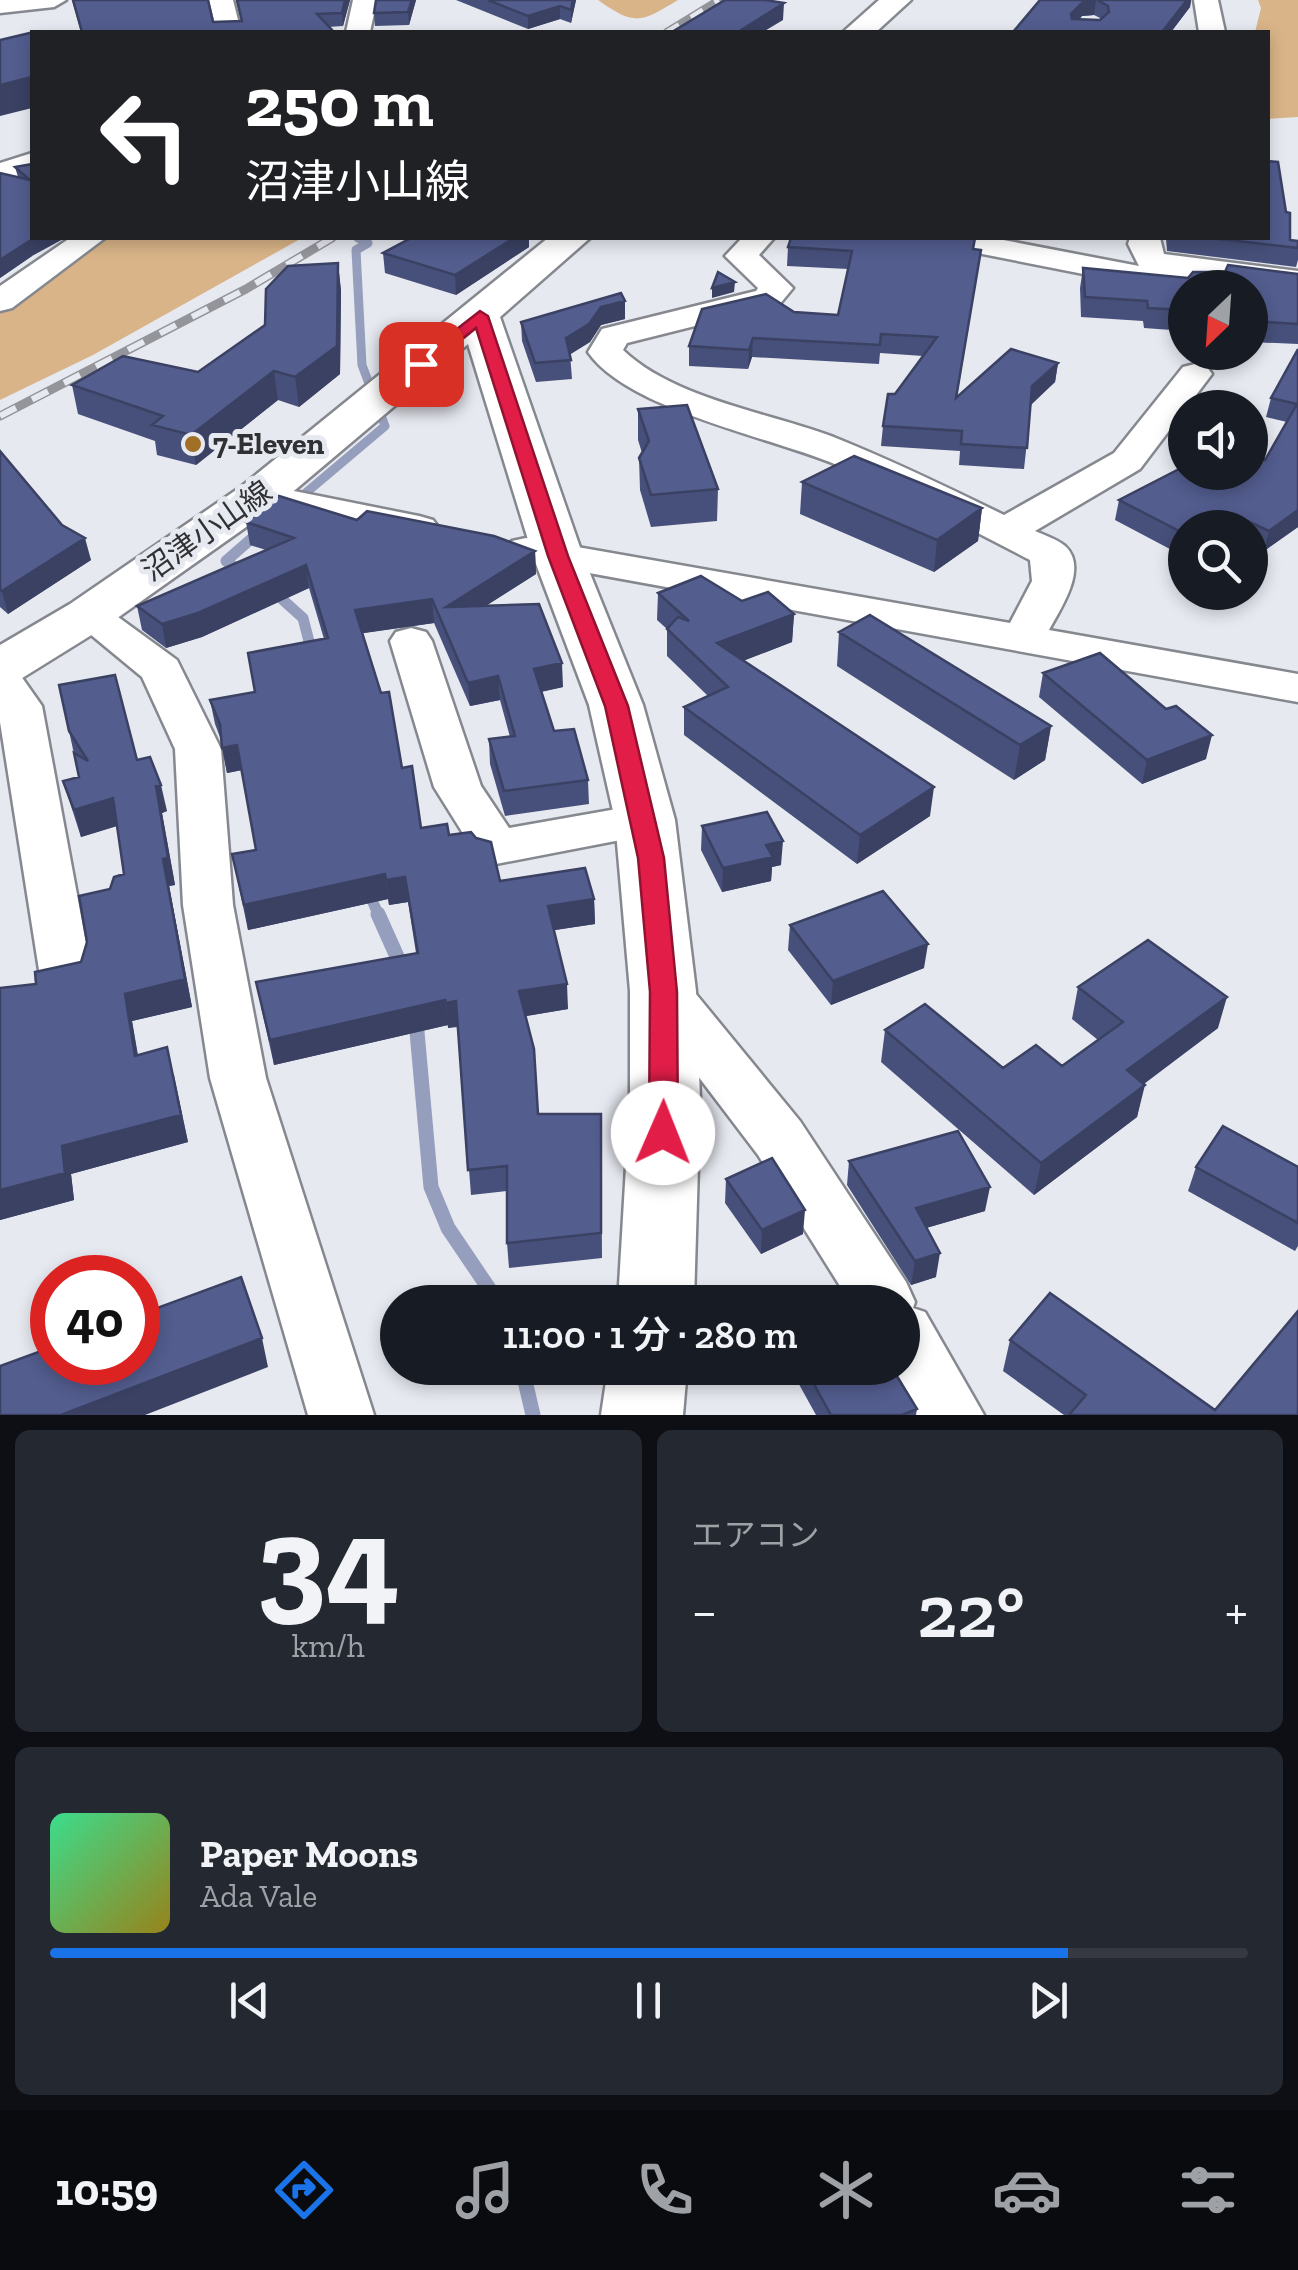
<!DOCTYPE html>
<html lang="ja">
<head>
<meta charset="utf-8">
<style>
  body { margin:0; font-family:"Zilla Slab","Noto Sans JP",serif; background:#242831; color:#f1f3f6; height:100vh; display:flex; flex-direction:column; font-size:38px; white-space:nowrap }
  * { box-sizing:border-box; margin:0 }
  p { font-size:32px; color:#9ea1a6 }
  .icon { flex:none; width:55px; height:55px; fill:none; stroke:currentColor; stroke-width:2; stroke-linecap:round; stroke-linejoin:round }
  .map { position:relative; height:1415px; overflow:hidden }
  .panel { display:flex; flex-direction:column; gap:15px; padding:15px; background:#0d0f14; flex:1 }
  .panel>* { flex:none }
  .banner { position:absolute; left:30px; top:30px; width:1240px; height:210px; border-radius:0px; box-shadow:0 5px 15px #0003; background:#202124; color:#fff; overflow:hidden }
  .needle { width:65px; rotate:205deg }
  .buttons { position:absolute; left:1168px; top:270px; display:grid; gap:20px }
  .buttons a { display:grid; place-items:center; width:100px; height:100px; border-radius:50%; background:#171b24; box-shadow:0 5px 15px #0003; font-size:50px }
  .speed { position:absolute; left:30px; top:1255px; display:flex; gap:20px; font-size:50px; font-weight:700; text-align:center }
  .speed>* { display:grid; place-content:center; width:130px; height:130px; border-radius:50%; background:#171b24; box-shadow:0 5px 15px #0003; line-height:1 }
  .speed .limit { border:15px solid #d22; background:#fff; color:#111 }
  .pin { position:absolute; display:grid; place-items:center; width:85px; height:85px; color:#fff; margin:-42px; border-radius:20px; box-shadow:0 5px 15px #0006 }
  .me { position:absolute; width:110px; margin:-55px; rotate:1deg; stroke-linejoin:round; filter:drop-shadow(0 0 8px #0008) }
  .turn { display:flex; align-items:center; gap:35px; height:210px; padding:0 50px; font-size:45px }
  .turn .icon { width:130px; height:130px; stroke-width:2.5 }
  .turn b { display:block; font-size:70px; line-height:85px }
  .big { font-size:75px; font-weight:600; line-height:1.1 }
  .panel .widget { flex:1; display:flex; flex-direction:column; justify-content:center; gap:15px; min-width:0; padding:0 35px; border-radius:15px; background:#242831 }
  .panel .dial { align-items:center; gap:0 }
  .dial b { font-size:130px; line-height:1 }
  .song { display:flex; align-items:center; gap:30px }
  .cover { width:120px; height:120px; border-radius:15px; background:linear-gradient(135deg,hsl(150 70% 55%),hsl(50 70% 35%)) }
  .played { height:10px; border-radius:5px; background:linear-gradient(90deg,#1a73e8 85%,#363941 85%) }
  .keys { display:flex; justify-content:space-around; direction:ltr }
  .heat { display:flex; justify-content:space-between; align-items:center; font-size:55px; direction:ltr }
  .panel .tiles { flex:1; display:grid; gap:15px; grid-template-columns:1fr 1fr }
  .widget:last-child { grid-column:span 2 }
  .trip { position:absolute; left:380px; top:1285px; width:540px; height:100px; border-radius:50px; background:#171b24; box-shadow:0 5px 15px #0003; font-weight:600; line-height:100px; text-align:center }
  .menu { display:flex; height:160px; justify-content:space-around; align-items:center; background:#090b0e; color:#9ea1a6 }
  .menu .icon { width:70px; height:70px }
  .menu .current { color:#1a73e8 }
  .menu b { font-size:45px; color:#f1f3f6 }
  .map>svg:first-child { display:block }
  .green { fill:#d9b488 }
  .lines { fill:none; stroke-linecap:round; stroke-linejoin:round }
  .stream-far2 { stroke:#969ebd; stroke-width:9 }
  .stream-far1 { stroke:#969ebd; stroke-width:11 }
  .stream { stroke:#969ebd; stroke-width:15 }
  .street-casing { stroke:#86888f; stroke-width:5 }
  .secondary-casing { stroke:#86888f; stroke-width:5 }
  .street { fill:#fff; fill-rule:evenodd }
  .secondary { fill:#fff; fill-rule:evenodd }
  .rail-far1-casing { stroke:#94959b; stroke-width:8 }
  .rail-casing { stroke:#94959b; stroke-width:9 }
  .rail-far1 { stroke:#e7e9f1; stroke-width:5; stroke-dasharray:14; stroke-linecap:butt }
  .rail { stroke:#e7e9f1; stroke-width:6; stroke-dasharray:18; stroke-linecap:butt }
  .wall { fill:#47507a; fill-rule:evenodd }
  .shaded-wall { fill:#3a4163 }
  .building { fill:#535d8e; stroke:#3a4163; stroke-width:2.5 }
  .route { fill:#e11d48; stroke:#92132f; stroke-width:2.5 }
  .poi-dot { fill:#a26f26; stroke:#e7e9f1; stroke-width:4 }
  .labels { text-anchor:middle; dominant-baseline:central; stroke-width:10; stroke-linejoin:round; paint-order:stroke }
  .poi-label { font-size:30px; font-weight:bold; fill:#303134; stroke:#e7e9f1; text-anchor:start }
  .street-label { font-size:30px; fill:#303134; stroke:#e7e9f1 }
</style>
</head>
<body>
<div class="map">
<svg width="1298" height="1415" viewBox="0 0 1298 1415">
  <rect width="100%" height="100%" fill="#e7e9f1"/>
  <!-- green -->
  <path class="green" d="M598,0h80c-38,23 -43,26 -80,0z
    M1258,0h40v117l-30,2v-87h-13l6,-24z
    M94,238h208l-209,117 -93,45v-94z"/>
  <g class="lines">
    <!-- stream-far2 -->
    <path class="stream-far2" d="M295,502l90,-76 -23,-61 -6,-115 12,-7 -10,-5"/>
    <!-- stream-far1 -->
    <path class="stream-far1" d="M241,572l-15,-11 32,-28
      M274,592l29,26 10,39
      M368,891l11,25"/>
    <!-- stream -->
    <path class="stream" d="M378,914l25,56
      M416,1021l15,166 17,41 50,74
      M522,1368l11,47"/>
    <!-- street casing -->
    <g class="street-casing">
      <path id="street" d="M0,0h66l-12,7 -54,6z
        M209,0h24l8,32h-24z
        M353,0h24l-7,32h-24z
        M1194,0h24l7,32h-26z
        M32,153v18l-32,11v-19z
        M70,238h35l-93,70 -12,3v-25z
        M742,238h32l-15,17 34,33 -14,17 -152,38 -4,7c51,49 148,63 213,88 57,23 113,50 168,77l110,-62 69,-86 12,-3 12,3 5,7 -72,95 -105,62c9,4 22,8 30,15 24,22 -5,63 -16,84l249,44v28l-786,-143 -6,-9 6,-9 14,-3 484,85 22,-42 -2,-21c-63,-33 -127,-66 -193,-95 -66,-28 -209,-55 -249,-113l14,-23 154,-38 2,-3 -33,-32z
        M932,238h61l146,28 -11,-22 2,-6h30l4,16 134,17v20l-92,-12 10,2 5,7h-36v6l-238,-47 -11,-2z
        M259,484l160,32 14,4 6,8 -6,8 -14,4 -174,-36 -5,-8 5,-8z
        M88,602l15,4 74,54 44,89 12,156 33,173 108,337h-66l-98,-337 -27,-173 -8,-156 -33,-72 -75,-62 6,-9z
        M411,628l15,4 6,9 49,145 28,42 136,-24 17,4 7,12 -7,12 -166,32 -17,-5 -45,-72 -44,-146 6,-9z
        M0,665l16,4 26,37 49,264 -7,14 -19,6 -19,-6 -7,-14 -39,-248z
        M663,971l19,6 118,144 106,161 9,20 -2,6 12,4 59,103h-69l-27,-47h14v-66h-52l-92,-147 -114,-150 -8,-14 8,-14z"/>
    </g>
    <!-- secondary casing -->
    <g class="secondary-casing">
      <path id="secondary" d="M879,0h32l-35,32h-33z
        M548,238h42l-90,79 83,239 60,149 32,115 21,171 4,108 -6,203h-76l12,-203v-108l-15,-171 -26,-115 -56,-149 -65,-212 -192,162 -170,120 -87,54 -19,4v-39l70,-41 172,-118z
        M608,1368h79l-4,47h-82z"/>
    </g>
    <!-- street -->
    <use href="#street" class="street"/>
    <!-- secondary -->
    <use href="#secondary" class="secondary"/>
    <!-- rail-far1 casing -->
    <g class="rail-far1-casing">
      <path id="rail-far1" d="M667,32l52,-32"/>
    </g>
    <!-- rail casing -->
    <g class="rail-casing">
      <path id="rail" d="M0,416l246,-127 86,-51"/>
    </g>
    <!-- rail-far1 -->
    <use href="#rail-far1" class="rail-far1"/>
    <!-- rail -->
    <use href="#rail" class="rail"/>
  </g>
  <!-- wall -->
  <path class="wall" d="M72,0h136l5,22 28,-1 -5,-21h114l-7,26 -15,1 6,5h-253z
    M416,0l-7,25 -34,1 -1,-13z
    M456,0h120l-5,23 -11,-4 -32,10z
    M1040,0h151l-1,7 -19,25h-158zM1094,15l8,4 -23,1 3,-4z
    M32,164v92l-32,22v-105l18,4 -3,-10z
    M411,238h122l-4,2v7l-73,48 -71,-22 -2,-20z
    M1166,238h102l30,3v19l-2,7 -129,-16z
    M788,247l193,3 -24,147 101,-34 -3,19 -24,23 -7,64 -65,-4 1,-14 -79,-5 2,-20 12,-32 28,-38 -43,-3 -1,11 -127,-7 -4,12 -59,-3v-20l105,-34 44,3 10,-46 -61,-3z
    M338,263l3,28 -1,83 -41,33 -21,-7 -82,65 -39,-10 -2,-14 -77,-27 -6,-29 126,-13 67,-47z
    M1083,268l105,10 110,-4v70l-48,-2v-54h-65v43l-41,-3 -1,-7 -62,-4 -1,-29z
    M625,319l-24,6 -11,17 -20,12 2,25 -36,3 -14,-41 -1,-19z
    M1298,349v178l-34,24 -14,-6v-17h-65v29l-70,-37 4,-20 146,-40 22,-38 -21,-5 5,-19z
    M638,409l80,80 -1,32 -66,6 -11,-37 -1,-32 3,-5 -4,-13z
    M0,451l91,109 -83,54 -8,-7z
    M802,482l180,26 -4,33 -44,31 -134,-58z
    M357,520l178,31 1,23 -49,31 76,82 -22,5 13,39 34,49 1,24 -84,12 -15,-52 -1,-25 21,-2 -10,-37 -30,6 -36,-83 -72,10 59,195 28,7 51,46 94,18 1,25 -41,6 14,79 -43,7 13,98h63l1,144 -93,10 -2,-25v-52l-36,4 -13,-168 -10,1v-3l-174,40 -13,-58 155,-54 -8,-51 -19,3 -1,-6 -140,31 -16,-76 24,-4 -14,-80 -15,3 -6,-33 -6,-16 -5,-24 45,-8 69,-53 -15,-51 -107,49 -36,11 -24,-18 -5,-24 129,-56 -16,-5 -4,-23z
    M658,593l84,8 52,13 -2,28 -49,19 187,155 -73,48 -173,-129v-28l24,-11 -41,-40v-27l-10,-9z
    M839,632l212,94 -6,34 -31,20 -177,-114z
    M1043,673l163,86 -64,25 -103,-87z
    M69,731l98,80 -5,2 13,72 -6,1 23,121 -60,14 6,34 36,20 14,67 -117,32 3,26 -74,20v-232l36,-4 45,-22 29,-73 14,-15 -7,-48 -36,11 -18,-56 16,-4z
    M702,826l79,39 -9,2 -1,14 -49,11 -21,-42z
    M790,925l134,43 -93,37 -43,-55z
    M1078,987l140,41 -74,56 -7,33 -103,78 -153,-133 4,-32 118,38 59,-2 36,-26 -26,-21z
    M849,1161l136,50 -59,17 10,49 -25,8 -64,-100z
    M1196,1167h102v79l-3,5 -107,-60z
    M726,1179l77,55 -42,20 -36,-51z
    M1010,1340l205,70 83,5h-234l-61,-44z
    M790,1368h102l25,41 -1,6h-100z"/>
  <!-- shaded-wall -->
  <path class="shaded-wall" d="M345,0h5l-7,26 -1,-13z
    M412,0h4l-7,25 -1,-13z
    M573,0h3l-5,23v-13z
    M1096,0l-2,15 -12,1 -13,13 2,-15 13,-13z
    M1187,0h4l-1,7 -19,25h-9z
    M784,3l-1,17 -20,12h-25z
    M560,6v13l-32,10v-13z
    M32,77v31l-32,8v-31z
    M34,238h31l-33,18 -32,22v-18z
    M514,238h19l-4,2v7l-73,48 -1,-20z
    M338,263l3,28 -1,83 -41,33 -4,-30z
    M735,282l-1,10 -22,6v-10z
    M625,301v18l-24,6 -11,17 -24,15v-19l35,-31z
    M753,338l-1,19 -4,12 1,-19z
    M1058,363l-3,19 -26,24 3,-20z
    M274,371l4,29 -82,65 -5,-30z
    M982,508l-4,33 -44,31 3,-32z
    M1298,510v17l-34,24 5,-20z
    M1241,518l-2,10h-13z
    M85,538l6,22 -83,54 -6,-23z
    M535,551l1,23 -88,56 -2,-23z
    M306,565l3,23 -107,49 -36,11 -4,-24z
    M432,599l2,24 -76,11 -3,-24z
    M794,614l-2,28 -76,29 1,-28z
    M562,663l1,24 -28,6 -1,-24z
    M498,676l2,24 -30,6 -2,-23z
    M1051,726l-6,34 -31,20 6,-35z
    M1212,735l-6,24 -64,25 5,-24z
    M237,745l5,25 -15,3 -5,-25z
    M161,785l6,26 -5,2 13,72 -6,1 23,121 -60,14 10,62 -7,-27 -10,-62 31,-208z
    M934,787l-4,29 -73,48 3,-29z
    M113,798l7,27 -39,12 -7,-27z
    M783,841l-2,24 -9,2 -1,14 -49,11 1,-24 43,-23z
    M385,874l3,25 -140,31 -4,-25z
    M405,877l3,25 -19,3 -3,-25z
    M594,899l1,25 -46,7 -1,-25z
    M928,944l-4,24 -93,37 2,-24z
    M567,984l1,25 -47,8 -2,-26z
    M1227,997l-9,31 -99,74 8,-32z
    M445,1000l3,25 -174,40 -4,-25z
    M456,1001l2,25 -10,2 -2,-25z
    M167,1047l21,95 -117,32 3,26 -74,20v-30l62,-44z
    M1145,1085l-8,32 -103,78 7,-32z
    M990,1187l-5,24 -73,21 4,-24z
    M805,1210l-2,24 -42,20 1,-24z
    M940,1253l-4,24 -25,8 4,-24z
    M262,1338l6,29 -123,48h-84z"/>
  <!-- building -->
  <path class="building" d="M73,0h135l5,22 29,-1 -5,-21h108l-3,13 -25,1 17,18h-252z
    M376,0h36l-4,12 -34,1z
    M488,0h85l-2,10 -11,-4 -32,10z
    M725,0h40l19,3 -46,29h-66z
    M1040,0h53l-9,1 -13,13 1,5 28,1 9,-8 -1,-6 -11,-6h90l-25,32h-149z
    M30,33l2,2v42l-32,8v-45z
    M1268,161l10,1 8,50 4,1v27l8,1v7l-87,-10h57z
    M32,164v74h2l-34,22v-87l30,7 -15,-13z
    M411,238h103l-59,37 -72,-22z
    M791,238h184l-2,11 8,1 -25,148 55,-49 47,14 -26,23 -5,62 -66,-4 1,-13 -79,-5 5,-32h7l42,-57 -56,-3 -1,11 -127,-7 -4,12 -60,-4 13,-37 64,-15 28,18 44,3 14,-64 -64,-4z
    M338,263l-1,83 -42,31 -21,-6 -83,64 -39,-10 11,-9 -91,-31 51,-29 75,16 67,-47 1,-36 22,-23z
    M1228,265l70,9v50l-48,-3v-33h-65v22l-37,-2 -1,-7 -62,-4 -2,-29 105,10 5,-6h32z
    M718,272l17,10 -23,6z
    M621,293l4,8 -24,6 -12,17 -23,14 5,22 -36,3 -14,-41z
    M1298,349v161l-29,21 -28,-13 -15,10h-41v6l-66,-34 66,-34v6h65v-17l15,5 32,-56 -26,-6z
    M687,405l31,84 -67,6 -12,-37 10,-17 -11,-32z
    M0,451l62,74 23,13 -83,53 -2,-1z
    M854,456l128,52 -45,32 -135,-58z
    M279,496l78,24 10,-9 127,25 41,15 -89,56 93,-3 23,59 -28,6 20,62 20,-2 14,51 -84,11 -15,-52 26,-3 -17,-60 -30,7 -36,-84 -77,11 26,83 8,-1 13,76 10,-2 9,62 26,-4 2,11 22,-3 5,6 15,4 9,39 85,-13 9,31 -46,7 19,78 -48,7 15,58 4,65h63v119l-94,10v-77l-39,4 -12,-169 -10,2 -1,-3 -175,40 -14,-58 162,-29 -13,-76 -19,3 -1,-6 -141,31 -12,-51 24,-4 -19,-105 -15,3 -2,-24 -10,-24 45,-8 -7,-39 80,-15 -22,-73 -108,48 -36,11 -25,-18 157,-68 -48,-16z
    M701,576l41,25 26,-9 26,22 -77,29 217,144 -74,48 -176,-128 44,-20 -61,-58 11,-12 11,4 -31,-28z
    M870,615l181,111 -31,19 -181,-113z
    M1100,653l66,56 10,-3 36,29 -65,25 -104,-87z
    M115,675l22,85 13,-3 11,28 -5,1 12,72 -5,1 22,120 -60,15 10,62 32,-9 14,68 -119,31 3,27 -65,17v-202l36,-4 -1,-12 46,-10 6,-20 -8,-46 31,-7 4,-12 10,-3 -11,-76 -39,12 -11,-29 16,-4 -5,-24 14,8 -19,-30 -10,-46z
    M767,812l16,29 -17,4 7,12 -50,11 -21,-42z
    M883,891l45,53 -95,37 -43,-56z
    M1148,940l79,57 -100,73 18,15 -104,78 -156,-133 40,-26 78,64 33,-23 26,21 61,-44 -45,-35z
    M1223,1126l75,41v56l-102,-56z
    M958,1131l32,56 -74,21 24,45 -25,8 -66,-100z
    M772,1158l33,52 -43,20 -36,-51z
    M241,1277l21,61 -201,77h-61v-49l52,-19v15h86v-47z
    M1050,1293l165,117 83,-99v104h-229l17,-20 -76,-55z
    M805,1368h87l25,41 -15,6h-71z"/>
  <!-- route -->
  <path class="route" d="M480,311l8,5 80,240 60,150 36,152 13,134 1,141 -4,9 -11,3 -10,-3 -4,-9 1,-141 -12,-134 -33,-152 -57,-150 -72,-228 -49,40 -15,-4z"/>
  <!-- markers -->
  <circle class="poi-dot" cx="193" cy="444" r="10"/>
  <g class="labels">
    <!-- poi labels -->
    <g class="poi-label">
      <text x="213" y="444">7-Eleven</text>
    </g>
    <!-- street labels -->
    <g class="street-label">
      <text transform="translate(207 531) rotate(-35)">沼津小山線</text>
    </g>
  </g>
</svg>
<div class="buttons">
<a><svg class="needle" viewBox="-14 -14 28 28"><path d="M0-13l5 13h-10z" fill="#e53935"/><path d="M0 13l5-13h-10z" fill="#9ea1a6"/></svg></a>
<a><svg class="icon" aria-label="sound" viewBox="0 0 24 24"><path d="M4 9h4l5-4v14l-5-4H4zM17 9q2 3 0 6"/></svg></a>
<a><svg class="icon" aria-label="search" viewBox="0 0 24 24"><circle cx="10" cy="10" r="6"/><path d="M15 15l6 6"/></svg></a>
</div>
<div class="speed"><div class="limit">40</div></div>
<div class="pin" style="left:421px;top:364px;background:#d93025"><svg class="icon" aria-label="arrive" viewBox="0 0 24 24"><path d="M6 21V4h12l-3 4 3 4H6"/></svg></div>
<svg class="me" style="left:663px;top:1133px" viewBox="-20 -20 40 40"><circle r="19" fill="#fff"/><path d="M0-13L10 11 0 6-10 11z" fill="#e11d48"/></svg>
<div class="trip">11:00 · 1 分 · 280 m</div>
<div class="banner">
<div class="turn"><svg class="icon" aria-label="left" viewBox="0 0 24 24"><path d="M17 20v-9H6M10 6l-5 5 5 5"/></svg><div><b>250 m</b>沼津小山線</div></div>
</div>
</div>
<section class="panel">
<div class="tiles">
<div class="widget dial"><b>34</b><p>km/h</p></div>
<div class="widget"><p>エアコン</p>
<div class="heat"><a>−</a><b class="big">22°</b><a>+</a></div>
</div>
<div class="widget">
<div class="song"><i class="cover"></i><div><b>Paper Moons</b><p>Ada Vale</p></div></div>
<div class="played"></div>
<div class="keys"><svg class="icon" aria-label="previous" viewBox="0 0 24 24"><path d="M18 5L8 12l10 7zM5 5v14"/></svg><svg class="icon" aria-label="pause" viewBox="0 0 24 24"><path d="M8 5v14M16 5v14"/></svg><svg class="icon" aria-label="next" viewBox="0 0 24 24"><path d="M6 5l10 7-10 7zM19 5v14"/></svg></div>
</div>
</div>
</section>
<nav class="menu">
<b>10:59</b>
<svg class="icon current" aria-label="directions" viewBox="0 0 24 24"><path d="M12 3l9 9-9 9-9-9zM9 14v-3h6M13 9l2 2-2 2"/></svg>
<svg class="icon" aria-label="music" viewBox="0 0 24 24"><path d="M9 18V5l10-2v13"/><circle cx="6" cy="18" r="3"/><circle cx="16" cy="16" r="3"/></svg>
<svg class="icon" aria-label="phone" viewBox="0 0 24 24"><path d="M5 4h4l2 5-3 2q2 4 5 5l2-3 5 2v4C11 20 4 13 5 4z"/></svg>
<svg class="icon" aria-label="climate" viewBox="0 0 24 24"><path d="M12 3v18M4 7l16 10M4 17L20 7"/></svg>
<svg class="icon" aria-label="car" viewBox="0 0 24 24"><path d="M5 17H2v-5l4-1 3-4h7l3 4 3 1v5h-3M9 17h6M6 11h13"/><circle cx="7" cy="17" r="2"/><circle cx="17" cy="17" r="2"/></svg>
<svg class="icon" aria-label="filters" viewBox="0 0 24 24"><path d="M4 7h16M4 17h16"/><circle cx="9" cy="7" r="2"/><circle cx="15" cy="17" r="2"/></svg>
</nav>
</body>
</html>
